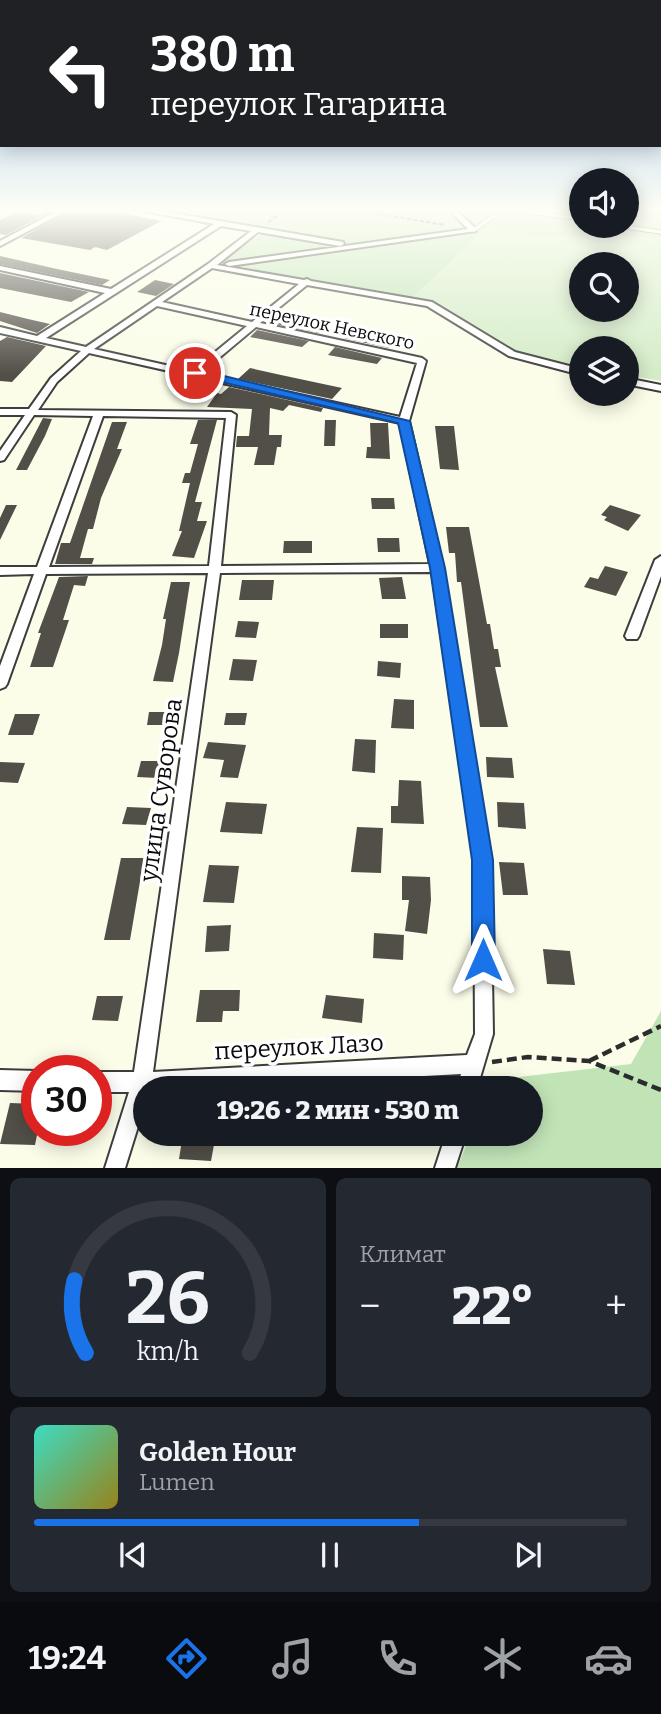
<!DOCTYPE html>
<html lang="ru">
<head>
<meta charset="utf-8">
<style>
  body { margin:0; font-family:Bitter,serif; background:#242831; color:#f1f3f6; height:100vh; display:flex; flex-direction:column; font-size:26px; white-space:nowrap }
  * { box-sizing:border-box; margin:0 }
  p { font-size:23px; color:#9ea1a6 }
  .icon { flex:none; width:38px; height:38px; fill:none; stroke:currentColor; stroke-width:2; stroke-linecap:round; stroke-linejoin:round }
  .map { position:relative; height:1168px; overflow:hidden }
  .side { display:flex; flex-direction:column; gap:10px; padding:10px; background:#0d0f14; flex:1 }
  .side>* { flex:none }
  .hud { position:absolute; left:0px; top:0px; width:662px; height:147px; box-shadow:0 4px 18px #0003; background:#202124; color:#fff; overflow:hidden }
  .controls { position:absolute; left:569px; top:168px; display:grid; gap:14px }
  .controls a { display:grid; place-items:center; width:70px; height:70px; border-radius:50%; background:#171b24; box-shadow:0 4px 18px #0003; font-size:35px }
  .speed { position:absolute; left:21px; top:1055px; display:flex; gap:14px; font-size:35px; font-weight:700; text-align:center }
  .speed>* { display:grid; place-content:center; width:91px; height:91px; border-radius:50%; background:#171b24; box-shadow:0 4px 18px #0003; line-height:1 }
  .speed .limit { border:10px solid #d22; background:#fff; color:#111 }
  .pin { position:absolute; display:grid; place-items:center; width:60px; height:60px; color:#fff; margin:-30px; border:4px solid #fff; border-radius:50%; box-shadow:0 2px 7px #0007 }
  .me { position:absolute; width:77px; margin:-38px; rotate:0deg; stroke-linejoin:round; filter:drop-shadow(0 0 5px #0008) }
  .turn { display:flex; align-items:center; gap:24px; height:147px; padding:0 35px; font-size:32px }
  .turn .icon { width:91px; height:91px; stroke-width:2.5 }
  .turn b { display:block; font-size:49px; line-height:60px }
  .big { font-size:52px; font-weight:800; line-height:1.1 }
  .side .card { flex:1; display:flex; flex-direction:column; justify-content:center; gap:10px; min-width:0; padding:0 24px; border-radius:10px; background:#242831 }
  .side .dial { align-items:center; gap:0 }
  .dial svg { height:182px; overflow:visible; fill:none; stroke:#363941; stroke-width:7; stroke-linecap:round; text-anchor:middle }
  .dial text { fill:#f1f3f6; stroke:none }
  .song { display:flex; align-items:center; gap:21px }
  .cover { width:84px; height:84px; border-radius:10px; background:linear-gradient(135deg,hsl(170 70% 55%),hsl(50 70% 35%)) }
  .played { height:7px; border-radius:4px; background:linear-gradient(90deg,#1a73e8 65%,#363941 65%) }
  .keys { display:flex; justify-content:space-around; direction:ltr }
  .heat { display:flex; justify-content:space-between; align-items:center; font-size:38px; direction:ltr }
  .side .tiles { flex:1; display:grid; gap:10px; grid-template-columns:1fr 1fr }
  .card:last-child { grid-column:span 2 }
  .trip { position:absolute; left:133px; top:1076px; width:410px; height:70px; border-radius:35px; background:#171b24; box-shadow:0 4px 18px #0003; font-weight:800; line-height:70px; text-align:center }
  .tab-bar { display:flex; height:112px; justify-content:space-around; align-items:center; background:#090b0e; color:#9ea1a6 }
  .tab-bar .icon { width:49px; height:49px }
  .tab-bar .active { color:#1a73e8 }
  .tab-bar b { font-size:32px; color:#f1f3f6 }
  .map>svg:first-child { display:block }
  .green { fill:#c1e4b7 }
  .pitch { fill:#d4ecc7; fill-rule:evenodd }
  .building { fill:#524f48 }
  .lines { fill:none; stroke-linecap:round; stroke-linejoin:round }
  .lane-casing { stroke:#3d3d3d; stroke-width:5 }
  .street-casing { stroke:#3d3d3d; stroke-width:4 }
  .path-far1 { stroke:#2c2c2c; stroke-width:2; stroke-dasharray:4.5 2; stroke-linecap:butt }
  .path { stroke:#2c2c2c; stroke-width:4.5; stroke-dasharray:10 5; stroke-linecap:butt }
  .lane { stroke:#fff; stroke-width:3.5 }
  .street { fill:#fff; fill-rule:evenodd }
  .route { fill:#1a73e8; stroke:#114b97; stroke-width:2 }
  .labels { text-anchor:middle; dominant-baseline:central; stroke-width:7; stroke-linejoin:round; paint-order:stroke }
  .far-street-label { font-size:18px; fill:#0a0a0a; stroke:#fff }
  .near-street-label { font-size:24px; fill:#0a0a0a; stroke:#fff }
</style>
</head>
<body>
<div class="map">
<svg width="661" height="1168" viewBox="0 0 661 1168">
  <rect width="100%" height="100%" fill="#fbfde9"/>
  <!-- green -->
  <path class="green" d="M161,211h420v15h45l1,-15h34v26l-130,-1 -45,-7 -75,70 -193,-35 49,-34z
    M661,1011v157h-204l14,-34h59v-46h-40l4,-8 137,-16z"/>
  <!-- pitch -->
  <path class="pitch" d="M486,229l45,7 130,1v144l-34,-6 -1,-27h-45v20l-63,-15 -74,-46 -33,-8zM581,264h45v46h-45z"/>
  <!-- building -->
  <path class="building" d="M19,211l24,4v-4h8l-45,24 -6,-1v-14z
    M69,211h42l50,10 -54,29 -12,-3 -5,3 -69,-12z
    M0,256l57,13 53,11 -8,5 -102,-21z
    M0,273l89,19 -18,10 -71,-14z
    M155,280l19,4 -18,12 -19,-4z
    M0,312l28,7 22,5 -13,9 -37,-12z
    M271,317l14,3 40,7 -6,6 -53,-11z
    M257,330l52,11 -7,6 -52,-10z
    M348,333l12,2 34,6 -5,7 -46,-10z
    M7,337l39,9 -34,36 -12,-1v-40z
    M335,347l47,11 -5,6 -49,-9z
    M250,368l31,7 61,13 -10,11 -94,-20z
    M229,387l94,21 -2,4 -32,-7 -6,6 -13,-3 -1,27h13l-1,12h-4l-3,18h-20l4,-18h-22l1,-11h12l3,-27 -45,-2 10,-14 4,1z
    M43,418l9,1 -7,17 -18,34h-11z
    M198,420h19l-22,82h7l-5,19h10l-13,37 -22,-2 10,-25h-3l11,-48h-8l3,-10h5l8,-29h-8z
    M325,420h11l-1,26h-11z
    M112,422h15l-10,27h5l-21,49 -8,31h-5l-8,29h14l-2,6h-37l6,-21h9z
    M370,423h18l2,36 -24,-1 1,-11h4z
    M435,426h19l5,44 -19,-1z
    M371,498h23l1,11h-23z
    M6,505h11l-17,35v-22z
    M610,505l31,10 -13,16 -24,-11 3,-3 -6,-2z
    M446,527h23l18,97h3l4,25h4l3,18h-6l13,60h-28l-19,-145h-4l-2,-29h-6z
    M377,538h22l1,14h-22z
    M284,541h28v12h-29z
    M605,566l23,6 -12,24 -32,-9 6,-10 8,2z
    M88,576l-3,10 -11,-1 -11,35h6l-16,47h-23l11,-34h-3l21,-56z
    M402,577l4,22h-24l-3,-21z
    M242,580h32l-2,20h-33z
    M171,582h19l-11,71 -6,29 -20,-1 9,-36 4,-26h-3z
    M238,621l21,1 -3,16 -21,-1z
    M380,624h28v14h-28z
    M233,659l24,1 -4,21 -24,-1z
    M378,661l23,2 -1,15 -23,-2z
    M394,699l20,1v29l-23,-1z
    M149,712h19l-2,13h-19z
    M226,713h21l-2,12h-21z
    M15,714h25l-7,21h-25z
    M355,739l21,1 -1,33 -23,-2z
    M208,742l38,3 -8,33 -18,-1 4,-17 -21,-2z
    M486,757l26,1 2,20 -27,-1z
    M141,761h20l-3,17 -21,-1z
    M0,762l25,1 -7,20 -18,-1z
    M399,780l22,1 3,43 -33,-1v-17h7z
    M226,802l41,2 -5,30 -42,-2z
    M497,802l27,1 2,26 -28,-2z
    M127,807l24,1 -5,17 -24,-1z
    M357,827l26,1 -2,45 -30,-1z
    M121,858h23l-14,82h-26z
    M499,862l25,1 4,32h-25z
    M209,865l30,1 -5,37 -31,-1z
    M402,876l28,1 1,23 -4,34 -22,-3 4,-31h-7z
    M231,925l-2,26 -24,1 2,-26z
    M374,933l30,2 -1,25 -30,-2z
    M543,949l27,2 5,34 -28,-1z
    M200,990h40l-1,21h-16l-1,11h-26z
    M326,995l38,4 -2,24 -40,-5z
    M97,996h26l-5,25 -26,-1z
    M10,1103l27,1 1,26 -3,15 -35,-1z
    M183,1134h33l-5,27 -32,-2z"/>
  <g class="lines">
    <!-- lane casing -->
    <g class="lane-casing">
      <path id="lane" d="M524,211l57,8
        M619,226l42,6
        M474,230l27,-19"/>
    </g>
    <!-- street casing -->
    <g class="street-casing">
      <path id="street" d="M57,211h9l-66,35v-5z
        M144,211h17l182,31 1,2 -4,2 -82,-14 -41,33 87,15 3,-1 4,2 121,21 83,50 66,17v6l-72,-19 -82,-50 -120,-21 -47,38 162,35 4,3 -17,60 34,147 47,292 3,174 -16,54h-20l4,-14 -260,14h-56v16l-20,64h-20l24,-76h-33v-20h38l74,-499 -162,1 -39,110 -2,3 -5,2v-23l34,-92 -34,1v-8h37l56,-151 -59,-1 -30,45 -4,1v-10l25,-36h-25v-6h29l22,-31 30,-27 -81,-18v-6l37,9 68,-43 -105,-23v-4l111,23 103,-65zM221,226l30,5 -43,33 -122,83 -40,-9zM212,268l87,16 -47,38 -90,-20zM157,306l90,20 -55,45 -98,-22zM256,327l161,36 -17,54 -199,-44zM89,353l311,70 30,141 -209,2 15,-151 -5,-3 -193,-2 19,-28zM103,416l123,2 -17,148 -160,1zM432,572l42,288 1,174 -8,21 -314,17 67,-499z
        M450,211h7l19,18v2l-247,35 -4,-2 4,-2 239,-33z
        M626,378l35,7v6l-35,-7z
        M661,556v20l-22,60 -2,3h-10l-2,-3 30,-76z
        M0,1070l37,1v20l-37,-1z
        M446,1134h20l-11,34h-20z"/>
    </g>
    <!-- path-far1 -->
    <path class="path-far1" d="M362,211l83,14
      M268,222l16,-11"/>
    <!-- path -->
    <path class="path" d="M589,1061l72,-35
      M492,1062l36,-5 61,4 72,29"/>
    <!-- lane -->
    <use href="#lane" class="lane"/>
    <!-- street -->
    <use href="#street" class="street"/>
  </g>
  <!-- sky -->
  <linearGradient id="sky" x2="0" y2="1"><stop stop-color="#92bceb"/><stop offset="0.56" stop-color="#fdfef5"/><stop offset="1" stop-color="#fdfef5" stop-opacity="0"/></linearGradient>
  <rect width="661" height="375" fill="url(#sky)"/>
  <!-- route -->
  <path class="route" d="M195,369l215,52 35,147 48,292 2,100 -4,7 -8,3 -8,-3 -3,-7v-100l-42,-292 -32,-145 -207,-48v-5z"/>
  <g class="labels">
    <!-- far-street labels -->
    <g class="far-street-label">
      <text transform="translate(332 326) rotate(12)">переулок Невского</text>
    </g>
    <!-- near-street labels -->
    <g class="near-street-label">
      <text transform="translate(161 790) rotate(-82)">улица Суворова</text>
      <text transform="translate(299 1047) rotate(-3)">переулок Лазо</text>
    </g>
  </g>
</svg>
<div class="controls">
<a><svg class="icon" aria-label="sound" viewBox="0 0 24 24"><path d="M4 9h4l5-4v14l-5-4H4zM17 9q2 3 0 6"/></svg></a>
<a><svg class="icon" aria-label="search" viewBox="0 0 24 24"><circle cx="10" cy="10" r="6"/><path d="M15 15l6 6"/></svg></a>
<a><svg class="icon" aria-label="layers" viewBox="0 0 24 24"><path d="M12 4l9 5-9 5-9-5zM3 14l9 5 9-5"/></svg></a>
</div>
<div class="speed"><div class="limit">30</div></div>
<div class="pin" style="left:195px;top:373px;background:#d93025"><svg class="icon" aria-label="arrive" viewBox="0 0 24 24"><path d="M6 21V4h12l-3 4 3 4H6"/></svg></div>
<svg class="me" style="left:483px;top:960px" viewBox="-20 -20 40 40"><path d="M0-17L14 15 0 8-14 15z" fill="#1a73e8" stroke="#fff" stroke-width="4"/></svg>
<div class="trip">19:26 · 2 мин · 530 m</div>
<div class="hud">
<div class="turn"><svg class="icon" aria-label="left" viewBox="0 0 24 24"><path d="M17 20v-9H6M10 6l-5 5 5 5"/></svg><div><b>380 m</b>переулок Гагарина</div></div>
</div>
</div>
<section class="side">
<div class="tiles">
<div class="card dial"><svg viewBox="0 0 100 80">
<path d="M14 69A42 42 0 1 1 86 69"/>
<path d="M14 69A42 42 0 0 1 9 37" stroke="#1a73e8"/>
<text x="50" y="56" font-size="32" font-weight="700">26</text>
<text x="50" y="72" font-size="11">km/h</text>
</svg></div>
<div class="card"><p>Климат</p>
<div class="heat"><a>−</a><b class="big">22°</b><a>+</a></div>
</div>
<div class="card">
<div class="song"><i class="cover"></i><div><b>Golden Hour</b><p>Lumen</p></div></div>
<div class="played"></div>
<div class="keys"><svg class="icon" aria-label="previous" viewBox="0 0 24 24"><path d="M18 5L8 12l10 7zM5 5v14"/></svg><svg class="icon" aria-label="pause" viewBox="0 0 24 24"><path d="M8 5v14M16 5v14"/></svg><svg class="icon" aria-label="next" viewBox="0 0 24 24"><path d="M6 5l10 7-10 7zM19 5v14"/></svg></div>
</div>
</div>
</section>
<nav class="tab-bar">
<b>19:24</b>
<svg class="icon active" aria-label="directions" viewBox="0 0 24 24"><path d="M12 3l9 9-9 9-9-9zM9 14v-3h6M13 9l2 2-2 2"/></svg>
<svg class="icon" aria-label="music" viewBox="0 0 24 24"><path d="M9 18V5l10-2v13"/><circle cx="6" cy="18" r="3"/><circle cx="16" cy="16" r="3"/></svg>
<svg class="icon" aria-label="phone" viewBox="0 0 24 24"><path d="M5 4h4l2 5-3 2q2 4 5 5l2-3 5 2v4C11 20 4 13 5 4z"/></svg>
<svg class="icon" aria-label="climate" viewBox="0 0 24 24"><path d="M12 3v18M4 7l16 10M4 17L20 7"/></svg>
<svg class="icon" aria-label="car" viewBox="0 0 24 24"><path d="M5 17H2v-5l4-1 3-4h7l3 4 3 1v5h-3M9 17h6M6 11h13"/><circle cx="7" cy="17" r="2"/><circle cx="17" cy="17" r="2"/></svg>
</nav>
</body>
</html>
